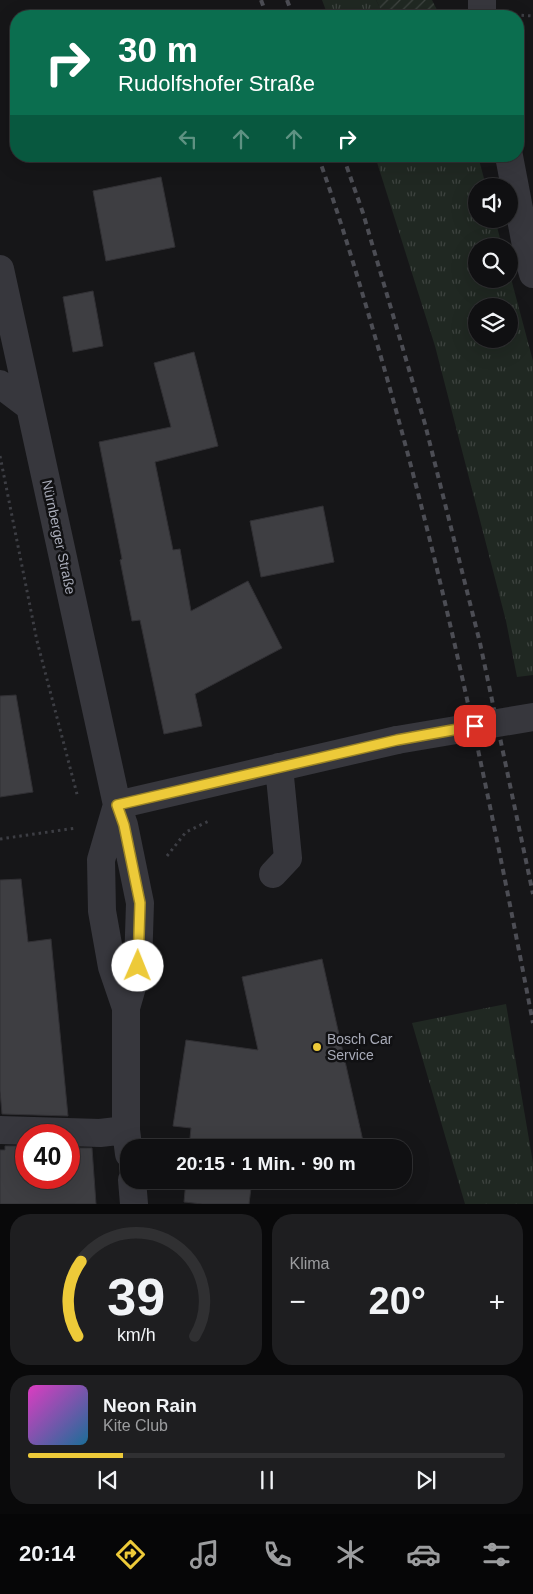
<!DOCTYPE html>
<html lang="de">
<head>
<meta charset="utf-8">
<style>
  body { margin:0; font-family:Arial,sans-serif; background:#1e1e20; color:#f1f3f6; height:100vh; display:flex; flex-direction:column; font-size:19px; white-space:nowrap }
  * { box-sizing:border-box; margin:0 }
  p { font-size:16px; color:#9c9d9f }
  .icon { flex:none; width:28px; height:28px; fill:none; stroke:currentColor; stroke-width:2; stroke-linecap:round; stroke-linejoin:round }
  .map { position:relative; height:1204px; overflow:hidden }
  .panel { display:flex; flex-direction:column; gap:10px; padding:10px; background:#09090a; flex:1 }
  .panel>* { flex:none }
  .guide { position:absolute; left:10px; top:10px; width:514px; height:152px; border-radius:20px; box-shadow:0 5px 20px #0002,0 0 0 1px #303032; background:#0b6e4f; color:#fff; overflow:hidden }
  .tools { position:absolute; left:468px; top:178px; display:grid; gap:10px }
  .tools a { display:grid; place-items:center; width:50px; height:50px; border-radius:50%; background:#101012; box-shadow:0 5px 20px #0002,0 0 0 1px #303032; font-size:25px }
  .speed { position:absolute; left:15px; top:1124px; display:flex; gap:10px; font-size:25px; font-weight:700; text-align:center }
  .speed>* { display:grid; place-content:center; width:65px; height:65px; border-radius:50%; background:#101012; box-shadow:0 5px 20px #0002,0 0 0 1px #303032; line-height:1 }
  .speed .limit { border:8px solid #d22; background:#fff; color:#111 }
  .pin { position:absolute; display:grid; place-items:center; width:42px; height:42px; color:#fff; margin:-21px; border-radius:10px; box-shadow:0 2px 8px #0006 }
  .me { position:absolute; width:55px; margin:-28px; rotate:1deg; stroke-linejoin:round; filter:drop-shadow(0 0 4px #0008) }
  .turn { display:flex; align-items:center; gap:18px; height:105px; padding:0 25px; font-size:22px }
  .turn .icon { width:65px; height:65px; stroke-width:2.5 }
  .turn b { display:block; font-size:35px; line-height:42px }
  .lanes { display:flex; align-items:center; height:48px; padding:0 25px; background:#0003; justify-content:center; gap:25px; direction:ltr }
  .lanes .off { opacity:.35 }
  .big { font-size:38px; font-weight:700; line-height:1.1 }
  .panel .tile { flex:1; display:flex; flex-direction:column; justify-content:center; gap:8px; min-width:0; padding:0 18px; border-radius:20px; background:#1e1e20 }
  .panel .dial { align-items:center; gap:0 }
  .dial svg { height:130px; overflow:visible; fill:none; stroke:#303032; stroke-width:7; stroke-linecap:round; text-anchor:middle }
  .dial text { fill:#f1f3f6; stroke:none }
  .song { display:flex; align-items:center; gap:15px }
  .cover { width:60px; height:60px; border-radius:8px; background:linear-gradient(135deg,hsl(310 70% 55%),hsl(200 70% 35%)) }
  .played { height:5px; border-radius:2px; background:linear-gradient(90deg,#edca39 20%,#303032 20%) }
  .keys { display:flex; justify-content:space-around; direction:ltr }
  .heat { display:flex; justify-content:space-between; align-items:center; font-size:28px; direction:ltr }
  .panel .tiles { flex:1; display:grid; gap:10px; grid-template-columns:1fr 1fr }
  .tile:last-child { grid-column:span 2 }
  .trip { position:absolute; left:120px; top:1139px; width:292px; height:50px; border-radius:20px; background:#101012; box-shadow:0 5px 20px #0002,0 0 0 1px #303032; font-weight:700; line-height:50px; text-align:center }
  .menu { display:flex; height:80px; justify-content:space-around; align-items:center; background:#060607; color:#9c9d9f }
  .menu .icon { width:35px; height:35px }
  .menu .active { color:#edca39 }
  .menu b { font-size:22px; color:#f1f3f6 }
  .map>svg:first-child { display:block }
  .grass { fill:url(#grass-tufts); fill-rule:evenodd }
  .garden { fill:url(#garden-furrows) }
  .building { fill:#3e3e42; stroke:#313034 }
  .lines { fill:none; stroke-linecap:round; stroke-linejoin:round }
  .path { stroke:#3d3e44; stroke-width:3; stroke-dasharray:2.5 4; stroke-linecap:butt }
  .minor { stroke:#37373d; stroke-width:28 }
  .rail { stroke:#4c4d54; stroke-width:4; stroke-dasharray:6 5; stroke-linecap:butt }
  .minor-bridge { stroke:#37373d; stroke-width:28 }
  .route-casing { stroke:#9a8325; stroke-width:12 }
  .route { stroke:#edca39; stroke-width:9 }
  .poi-dot { fill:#edca39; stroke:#111113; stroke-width:2 }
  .labels { text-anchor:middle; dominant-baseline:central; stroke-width:5; stroke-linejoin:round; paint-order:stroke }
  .street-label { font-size:14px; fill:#a8abb8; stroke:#111113 }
  .poi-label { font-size:14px; fill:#a8abb8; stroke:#111113; text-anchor:start }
</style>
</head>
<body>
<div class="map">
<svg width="533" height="1204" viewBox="0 0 533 1204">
  <defs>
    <pattern id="grass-tufts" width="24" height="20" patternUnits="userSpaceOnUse" patternTransform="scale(1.25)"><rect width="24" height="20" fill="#202822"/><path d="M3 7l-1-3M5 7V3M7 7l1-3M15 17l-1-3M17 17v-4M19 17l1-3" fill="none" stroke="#3e4440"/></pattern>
    <pattern id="garden-furrows" width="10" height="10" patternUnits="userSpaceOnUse" patternTransform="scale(1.25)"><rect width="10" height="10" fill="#202822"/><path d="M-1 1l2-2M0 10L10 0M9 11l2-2" fill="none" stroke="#3e4440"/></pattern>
  </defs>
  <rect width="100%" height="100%" fill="#161618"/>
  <!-- grass -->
  <path class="grass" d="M322,0h54l8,16h-56z
    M375,156h103l8,30h-10v33h19l7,27h-26v33h33v-8l24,90v314l-16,2 -11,-56 -71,-275zM476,306h33v33h-33z
    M506,1004l27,159v41h-68l-53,-181z"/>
  <!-- garden -->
  <path class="garden" d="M376,0h56l8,16h-56z"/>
  <!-- building -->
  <path class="building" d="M161,177l14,70 -69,14 -13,-70z
    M93,291l10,55 -30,6 -10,-55z
    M194,352l24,94 -63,16 18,88 7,-1 11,62 57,-30 34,67 -87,46 7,32 -38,8 -24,-114 -8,1 -12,-61 2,-1 -23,-117 72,-15 -17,-64z
    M323,506l11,56 -73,15 -11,-56z
    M16,695l17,97 -33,5v-101z
    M21,879l7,63 23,-3 17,177 -66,-2 -2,-23v-211z
    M322,959l41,182 -31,7h-143l2,-20 -18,-2 13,-86 72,10 -16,-73z
    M5,1146h21v32h43v-30h23l4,56h-96v-54h5z
    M186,1180h66l-3,24h-47l-18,-2z"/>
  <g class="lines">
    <!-- path -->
    <path class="path" d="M515,15l18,1
      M0,456l37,185 41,157
      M0,839l76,-11
      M167,856l19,-24 25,-12"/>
    <!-- minor -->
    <path class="minor" d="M482,0v16
      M509,156l19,100 5,18
      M0,269l117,536 7,20 16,78 -2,63 -12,42v122l3,24
      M0,384l30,23
      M117,805l280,-65
      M117,805l-16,55 1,51 10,56 14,41
      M273,874l15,-16 -9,-91
      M0,1130l100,3 26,-3
      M132,1180l2,24"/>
    <!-- rail -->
    <path class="rail" d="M261,0l6,16
      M287,0l6,16
      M318,156c22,61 40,122 58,184 66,225 113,454 157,683
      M343,156l20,57 62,211 55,219 53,251"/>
    <!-- minor-bridge -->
    <path class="minor-bridge" d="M397,740l136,-23"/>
  </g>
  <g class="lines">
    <!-- route casing -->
    <g class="route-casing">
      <path id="route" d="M138,966l2,-63 -16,-78 -7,-20 280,-65 78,-14"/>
    </g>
    <!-- route -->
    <use href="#route" class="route"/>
  </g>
  <!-- markers -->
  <circle class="poi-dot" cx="317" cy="1047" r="5"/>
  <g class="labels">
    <!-- street labels -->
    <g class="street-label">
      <text transform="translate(59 537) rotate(78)">Nürnberger Straße</text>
    </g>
    <!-- poi labels -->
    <g class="poi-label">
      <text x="327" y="1039">Bosch Car<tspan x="327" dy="16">Service</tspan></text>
    </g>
  </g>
</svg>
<div class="tools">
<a><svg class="icon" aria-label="sound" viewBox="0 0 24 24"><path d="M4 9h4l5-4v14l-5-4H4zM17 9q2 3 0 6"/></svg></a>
<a><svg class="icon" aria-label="search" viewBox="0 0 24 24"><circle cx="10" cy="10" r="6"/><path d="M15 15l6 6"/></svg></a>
<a><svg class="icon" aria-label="layers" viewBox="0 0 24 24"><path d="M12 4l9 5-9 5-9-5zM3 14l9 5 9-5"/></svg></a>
</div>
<div class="speed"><div class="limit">40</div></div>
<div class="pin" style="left:475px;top:726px;background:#d93025"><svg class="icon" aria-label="arrive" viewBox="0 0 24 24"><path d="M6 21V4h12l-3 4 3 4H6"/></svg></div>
<svg class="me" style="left:138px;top:966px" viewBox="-20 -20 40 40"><circle r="19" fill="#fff"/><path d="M0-13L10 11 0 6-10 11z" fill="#edca39"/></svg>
<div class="trip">20:15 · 1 Min. · 90 m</div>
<div class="guide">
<div class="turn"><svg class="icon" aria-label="right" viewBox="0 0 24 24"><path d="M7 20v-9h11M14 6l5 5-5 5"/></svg><div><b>30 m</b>Rudolfshofer Straße</div></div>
<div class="lanes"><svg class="icon off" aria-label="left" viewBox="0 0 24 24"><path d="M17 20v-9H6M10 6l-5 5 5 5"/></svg><svg class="icon off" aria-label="ahead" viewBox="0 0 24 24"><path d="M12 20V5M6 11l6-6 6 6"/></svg><svg class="icon off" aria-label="ahead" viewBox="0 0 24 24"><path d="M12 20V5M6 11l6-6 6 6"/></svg><svg class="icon" aria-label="right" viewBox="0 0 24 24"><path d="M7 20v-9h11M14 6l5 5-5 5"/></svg></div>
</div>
</div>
<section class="panel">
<div class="tiles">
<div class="tile dial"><svg viewBox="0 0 100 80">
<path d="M14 69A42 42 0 1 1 86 69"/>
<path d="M14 69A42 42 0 0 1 16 23" stroke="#edca39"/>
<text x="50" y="56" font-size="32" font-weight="700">39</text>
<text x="50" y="72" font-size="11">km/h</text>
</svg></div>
<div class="tile"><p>Klima</p>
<div class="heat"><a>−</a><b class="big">20°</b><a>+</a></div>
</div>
<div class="tile">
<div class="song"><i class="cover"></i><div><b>Neon Rain</b><p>Kite Club</p></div></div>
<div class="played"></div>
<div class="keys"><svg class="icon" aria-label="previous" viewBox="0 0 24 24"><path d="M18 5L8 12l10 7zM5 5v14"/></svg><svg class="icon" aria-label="pause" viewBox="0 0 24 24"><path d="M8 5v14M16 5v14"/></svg><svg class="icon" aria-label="next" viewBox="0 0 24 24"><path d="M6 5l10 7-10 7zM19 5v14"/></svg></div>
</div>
</div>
</section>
<nav class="menu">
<b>20:14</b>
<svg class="icon active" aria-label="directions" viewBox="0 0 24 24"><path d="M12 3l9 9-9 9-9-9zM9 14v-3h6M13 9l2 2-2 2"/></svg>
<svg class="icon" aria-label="music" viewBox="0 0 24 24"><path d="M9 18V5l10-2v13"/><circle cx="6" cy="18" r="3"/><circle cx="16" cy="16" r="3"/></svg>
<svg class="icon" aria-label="phone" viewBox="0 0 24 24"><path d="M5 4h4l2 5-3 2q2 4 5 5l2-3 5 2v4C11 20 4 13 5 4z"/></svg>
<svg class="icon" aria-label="climate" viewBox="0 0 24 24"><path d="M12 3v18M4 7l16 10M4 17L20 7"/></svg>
<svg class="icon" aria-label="car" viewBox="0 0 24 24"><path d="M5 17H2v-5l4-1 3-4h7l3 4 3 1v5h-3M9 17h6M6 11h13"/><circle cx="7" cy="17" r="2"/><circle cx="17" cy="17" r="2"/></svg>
<svg class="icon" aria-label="filters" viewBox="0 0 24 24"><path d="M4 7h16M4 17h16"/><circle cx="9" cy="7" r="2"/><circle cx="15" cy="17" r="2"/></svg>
</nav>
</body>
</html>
